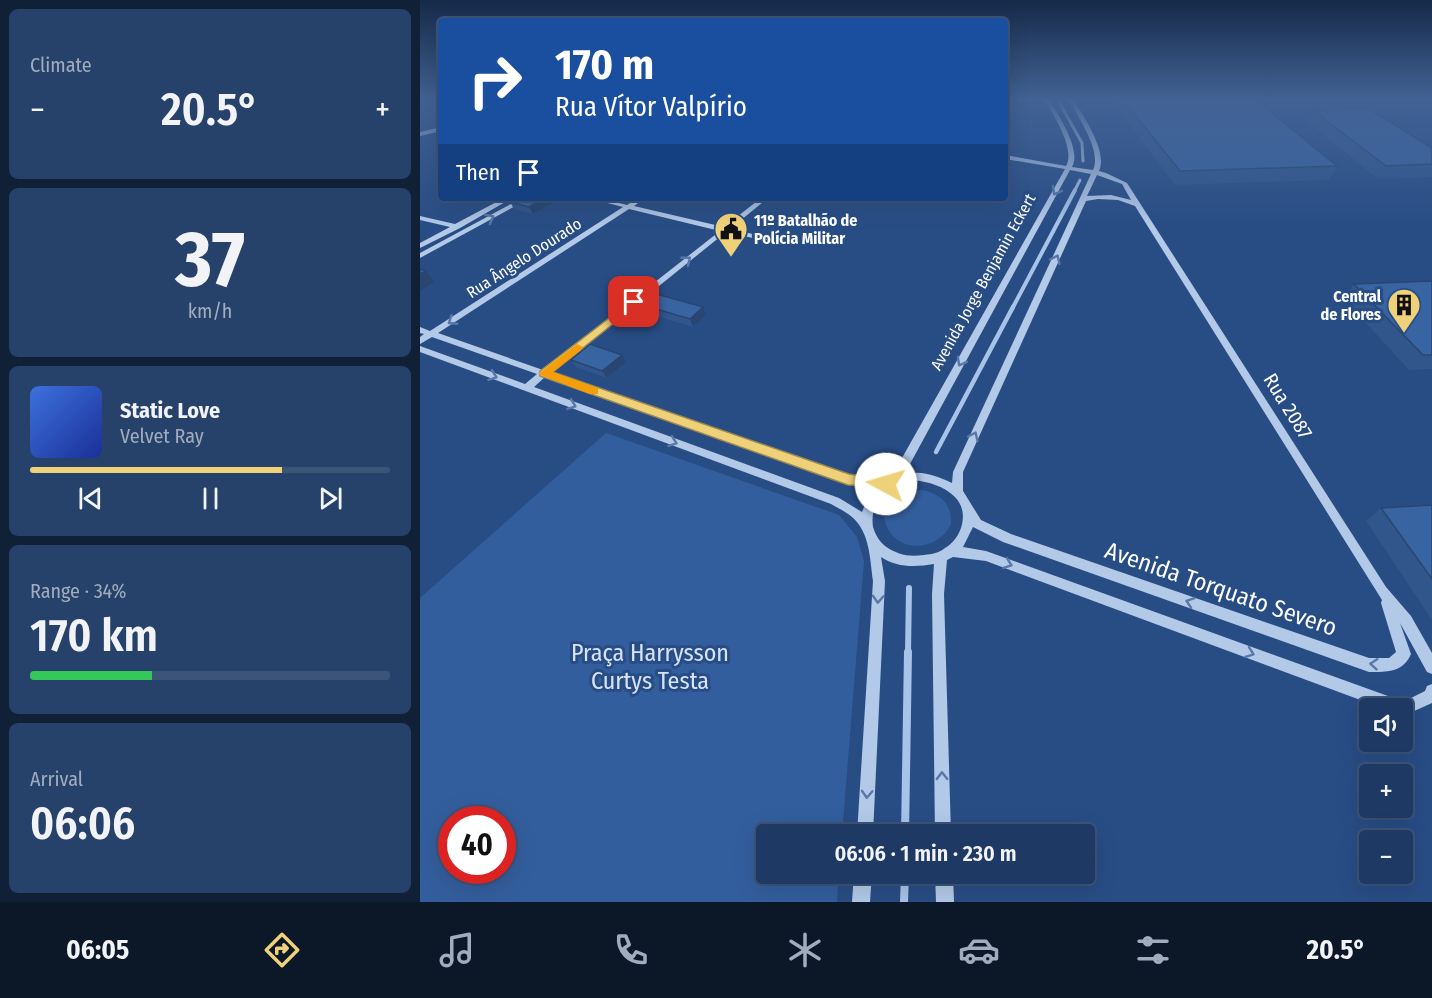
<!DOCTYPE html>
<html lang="en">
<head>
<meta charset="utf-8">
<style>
  body { margin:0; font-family:"Fira Sans Condensed",sans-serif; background:#26416a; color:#f1f3f6; height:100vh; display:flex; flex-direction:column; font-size:22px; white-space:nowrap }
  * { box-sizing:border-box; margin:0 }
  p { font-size:20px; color:#a1adbf }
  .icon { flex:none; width:33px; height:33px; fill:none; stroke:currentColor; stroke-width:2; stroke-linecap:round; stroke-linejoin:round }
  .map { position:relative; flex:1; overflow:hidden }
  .sheet { display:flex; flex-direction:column; gap:9px; padding:9px; background:#102037; width:420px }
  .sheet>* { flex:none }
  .hud { position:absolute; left:18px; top:18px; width:570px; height:183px; border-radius:6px; box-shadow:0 6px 24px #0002,0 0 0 2px #3c5478; background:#1a4fa0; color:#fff; overflow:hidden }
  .controls { position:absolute; left:939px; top:698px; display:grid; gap:12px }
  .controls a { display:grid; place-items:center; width:54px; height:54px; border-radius:6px; background:#1e3a64; box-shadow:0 6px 24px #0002,0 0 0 2px #3c5478; font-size:30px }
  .speed { position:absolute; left:18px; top:806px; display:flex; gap:12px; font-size:30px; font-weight:700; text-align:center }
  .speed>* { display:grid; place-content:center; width:78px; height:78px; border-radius:50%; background:#1e3a64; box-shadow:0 6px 24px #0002,0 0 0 2px #3c5478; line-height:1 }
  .speed .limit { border:9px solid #d22; background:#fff; color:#111 }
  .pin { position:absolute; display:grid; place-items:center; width:51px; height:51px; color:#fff; margin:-26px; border-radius:12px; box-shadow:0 3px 9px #0006 }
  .me { position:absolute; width:66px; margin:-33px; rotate:276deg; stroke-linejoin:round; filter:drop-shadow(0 0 4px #0008) }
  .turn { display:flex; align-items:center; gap:21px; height:126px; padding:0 18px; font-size:27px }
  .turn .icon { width:78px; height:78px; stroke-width:2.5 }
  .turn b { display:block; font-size:42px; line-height:51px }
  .then { display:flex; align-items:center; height:57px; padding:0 18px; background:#0003; gap:12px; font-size:22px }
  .big { font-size:45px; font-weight:600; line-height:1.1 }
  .sheet .tile { flex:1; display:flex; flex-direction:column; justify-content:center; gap:9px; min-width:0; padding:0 21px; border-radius:9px; background:#26416a }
  .sheet .dial { align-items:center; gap:0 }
  .dial b { font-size:78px; line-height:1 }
  .song { display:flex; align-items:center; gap:18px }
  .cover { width:72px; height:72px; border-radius:9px; background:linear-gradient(135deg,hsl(220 70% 55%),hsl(230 70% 35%)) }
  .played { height:6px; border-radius:3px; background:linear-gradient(90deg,#efd179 70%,#3c5478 70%) }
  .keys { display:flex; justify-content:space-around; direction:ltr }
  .heat { display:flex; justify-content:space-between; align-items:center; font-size:33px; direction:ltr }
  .charge { height:9px; border-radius:4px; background:linear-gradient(90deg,#34c759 34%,#3c5478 0) }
  .trip { position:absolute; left:336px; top:824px; width:339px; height:60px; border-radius:6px; background:#1e3a64; box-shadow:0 6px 24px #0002,0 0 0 2px #3c5478; font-weight:600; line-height:60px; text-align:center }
  .menu { display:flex; height:96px; justify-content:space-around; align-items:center; background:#0c1728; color:#a1adbf }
  .menu .icon { width:42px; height:42px }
  .menu .active { color:#efd179 }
  .menu b { font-size:27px; color:#f1f3f6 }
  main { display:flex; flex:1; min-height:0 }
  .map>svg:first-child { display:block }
  .green { fill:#335e9d; fill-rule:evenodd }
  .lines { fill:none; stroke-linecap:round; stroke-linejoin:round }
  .stream-far4 { stroke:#a7c3e8; stroke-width:3 }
  .stream-far3 { stroke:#a7c3e8; stroke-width:4 }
  .stream-far2 { stroke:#a7c3e8; stroke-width:4.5 }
  .stream-far1 { stroke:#a7c3e8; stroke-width:6 }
  .stream { stroke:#a7c3e8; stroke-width:8 }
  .minor { fill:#b3c9e8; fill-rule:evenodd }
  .wall { fill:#31568b }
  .shaded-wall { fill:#284671 }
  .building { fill:#3964a2; stroke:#284671; stroke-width:1.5 }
  .oneway { stroke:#5978a8 }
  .route { fill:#efd179; stroke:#9b884f; stroke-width:1.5 }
  .slow { fill:#f59e0b }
  .labels { text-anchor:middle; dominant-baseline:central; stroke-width:6; stroke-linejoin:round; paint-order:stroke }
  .far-poi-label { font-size:16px; font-weight:bold; fill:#fff; stroke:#284d85; text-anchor:start }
  .far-street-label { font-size:16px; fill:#fff; stroke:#284d85 }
  .street-label { font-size:20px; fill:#fff; stroke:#284d85 }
  .near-street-label { font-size:24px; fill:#fff; stroke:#284d85 }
  .near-park-label { font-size:24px; fill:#d6e3f6; stroke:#284d85 }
</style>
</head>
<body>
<main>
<section class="sheet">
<div class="tile"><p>Climate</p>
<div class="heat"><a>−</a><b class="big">20.5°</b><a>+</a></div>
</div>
<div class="tile dial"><b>37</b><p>km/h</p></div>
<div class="tile">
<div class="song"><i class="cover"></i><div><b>Static Love</b><p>Velvet Ray</p></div></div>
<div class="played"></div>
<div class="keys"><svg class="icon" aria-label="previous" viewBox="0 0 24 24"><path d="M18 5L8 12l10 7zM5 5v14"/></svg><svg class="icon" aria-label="pause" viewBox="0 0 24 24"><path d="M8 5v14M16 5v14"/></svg><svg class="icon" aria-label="next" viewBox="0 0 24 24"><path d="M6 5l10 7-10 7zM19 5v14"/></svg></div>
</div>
<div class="tile"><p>Range · 34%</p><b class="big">170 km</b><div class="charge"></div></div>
<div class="tile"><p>Arrival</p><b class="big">06:06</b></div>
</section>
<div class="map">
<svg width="1012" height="902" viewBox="0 0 1012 902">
  <rect width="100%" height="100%" fill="#284d85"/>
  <!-- green -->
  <path class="green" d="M186,433l233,82 18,22 7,24 -22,273h-76v39h73l-2,29h-417v-304zM32,819h50v51h-50z
    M502,490c19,4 30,14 29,34 -15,31 -61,29 -67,-7 5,-19 19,-26 38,-27z"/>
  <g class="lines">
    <!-- stream-far4 -->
    <path class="stream-far4" d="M638,100l24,43 1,18
      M654,192l6,-12"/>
    <!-- stream-far3 -->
    <path class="stream-far3" d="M592,309l63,-119"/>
    <!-- stream-far2 -->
    <path class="stream-far2" d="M516,452l77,-145"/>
    <!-- stream-far1 -->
    <path class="stream-far1" d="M488,653l1,-65"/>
    <!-- stream -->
    <path class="stream" d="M485,834l3,-182
      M484,902l1,-29"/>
    <!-- minor -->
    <path class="minor" d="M625,100h5c8,16 32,49 22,67l21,3c9,-19 -15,-53 -24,-70h5c10,18 34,51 25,71l7,2 21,10 259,404 25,29 21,37v21l-5,-2 -27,-49 11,31c-8,19 -25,18 -42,18l-366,-130 -30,-15 -10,20 23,4 402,145 23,2 14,-7 2,-5 5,-2v19l-20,9 -10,-1v-3h-20l-396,-147 -33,-4 -6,3 -3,34 7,240h-16l-3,-240 2,-30c-18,3 -37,4 -53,-7l4,24 -12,253h-16l16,-253c-3,-21 -3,-49 -21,-64 -6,-5 -14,-9 -21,-13l-411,-152v-6l105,38 12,-10 -105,-37 -12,7v-7l4,-3 -4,-1v-6l10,4 193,-124 -35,-9h11l28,7 11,-7h7l-11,8 90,21 37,-29h7l-38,31 54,12v4l-58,-13 -175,141 297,103 41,5 176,-312 -60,-10v-4l61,11c10,-17 -13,-51 -21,-66zM650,170l21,4 -138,298 -1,11c-15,-7 -32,-14 -48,-8zM677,175l25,9 9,16 -20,-5 -24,1zM678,199l20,1 17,6 247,394 -1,3 15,49 -7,6h-20l-358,-124 -30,-14 -18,-29v-19l123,-271zM209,209l91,22 -177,139 -105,-37zM125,377l299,106 34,5 -10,9 -6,15 -23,-14 -305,-111zM493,480c16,2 31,6 42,17 15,15 7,41 -10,51 -6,5 -13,6 -21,7 -16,2 -26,0 -39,-9 -6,-5 -10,-12 -12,-19 -4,-29 18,-38 40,-47z
      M21,127v4l-21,5v-4z
      M84,198h8l-52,30 -40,20v-5l30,-16 -30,-7v-4l35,8z
      M102,198h8l-110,60v-5z
      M434,873h18l-2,29h-18z
      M515,873h18l1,29h-18z"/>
  </g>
  <!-- wall -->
  <path class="wall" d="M4,100h17v17l-2,1z
    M691,100h145l81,66 -8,14 -154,5z
    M894,111l118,37v29l-54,2 -70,-57z
    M140,199l-27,15 -19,-5 -4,-7z
    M1012,281v88l-23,1 -65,-71 10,-15z
    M219,304l64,3 3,8 -13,12 -50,-15z
    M151,360l55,2 -19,16 -31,-11z
    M1012,505v115l-66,-99 15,-13z"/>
  <!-- shaded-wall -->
  <path class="shaded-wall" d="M21,105v12l-2,1 -7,-11z
    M125,198h14l1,1 -27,15 -4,-7z
    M6,271l8,11 -14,9v-17z
    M283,307l3,8 -13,12 -3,-8z
    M202,355l4,7 -19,16 -5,-7z"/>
  <!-- building -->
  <path class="building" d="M6,100h15v5l-9,2z
    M703,100h133l81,66 -157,5z
    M949,109l63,39v16l-46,2 -72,-55z
    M98,198h27l-16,9 -19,-5z
    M0,269l6,2 -6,3z
    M1012,281v74h-9l-69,-71z
    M233,293l50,14 -13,12 -51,-15z
    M170,344l32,11 -20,16 -31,-11z
    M1012,505v74l-51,-71z"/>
  <!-- one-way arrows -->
  <defs><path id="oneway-chevron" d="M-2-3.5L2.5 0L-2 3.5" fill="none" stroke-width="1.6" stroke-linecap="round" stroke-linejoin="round" transform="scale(1.5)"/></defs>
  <g class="oneway">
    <use href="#oneway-chevron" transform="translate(636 191) rotate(119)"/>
    <use href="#oneway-chevron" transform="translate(70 218) rotate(-28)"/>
    <use href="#oneway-chevron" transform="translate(636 259) rotate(-65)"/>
    <use href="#oneway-chevron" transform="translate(267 260) rotate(-38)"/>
    <use href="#oneway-chevron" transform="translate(32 321) rotate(147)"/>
    <use href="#oneway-chevron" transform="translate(541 362) rotate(119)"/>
    <use href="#oneway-chevron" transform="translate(73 376) rotate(20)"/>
    <use href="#oneway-chevron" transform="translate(152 405) rotate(20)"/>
    <use href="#oneway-chevron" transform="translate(554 436) rotate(-65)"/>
    <use href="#oneway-chevron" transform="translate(253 442) rotate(20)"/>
    <use href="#oneway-chevron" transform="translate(588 564) rotate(20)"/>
    <use href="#oneway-chevron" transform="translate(458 599) rotate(93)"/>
    <use href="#oneway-chevron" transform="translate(770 602) rotate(-161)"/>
    <use href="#oneway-chevron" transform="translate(830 653) rotate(20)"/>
    <use href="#oneway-chevron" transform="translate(954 664) rotate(-175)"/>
    <use href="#oneway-chevron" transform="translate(522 776) rotate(-91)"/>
    <use href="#oneway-chevron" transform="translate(447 794) rotate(93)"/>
  </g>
  <!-- sky -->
  <linearGradient id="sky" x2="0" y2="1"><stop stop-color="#162a49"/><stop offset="0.44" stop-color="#426294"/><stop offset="1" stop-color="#426294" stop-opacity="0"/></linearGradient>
  <rect width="1012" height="226" fill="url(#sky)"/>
  <!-- route -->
  <path class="route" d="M214,299l6,3 -2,2 -85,68 296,102 42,6v8l-43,-3 -308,-109v-5z"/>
  <!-- slow -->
  <path class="slow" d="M157,344l6,3 -2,3 -28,22 45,16v6h-8l-52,-20z"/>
  <!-- icons -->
  <defs>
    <g id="civic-pin" transform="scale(1.725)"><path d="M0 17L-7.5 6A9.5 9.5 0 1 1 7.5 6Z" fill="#efd179" stroke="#284d85"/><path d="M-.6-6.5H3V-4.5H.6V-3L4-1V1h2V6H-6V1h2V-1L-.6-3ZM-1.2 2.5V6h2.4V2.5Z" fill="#111"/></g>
    <g id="building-pin" transform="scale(1.725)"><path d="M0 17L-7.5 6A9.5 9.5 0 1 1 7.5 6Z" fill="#efd179" stroke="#284d85"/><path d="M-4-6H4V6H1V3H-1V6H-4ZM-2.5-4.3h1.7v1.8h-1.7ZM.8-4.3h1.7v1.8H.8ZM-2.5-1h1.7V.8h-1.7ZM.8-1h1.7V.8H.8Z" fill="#111"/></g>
  </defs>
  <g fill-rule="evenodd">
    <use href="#civic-pin" x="311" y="229"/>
    <use href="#building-pin" x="984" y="305"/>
  </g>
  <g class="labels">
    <!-- far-poi labels -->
    <g class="far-poi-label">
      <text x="334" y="220">11º Batalhão de<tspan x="334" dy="18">Polícia Militar</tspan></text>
      <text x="961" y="296" text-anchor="end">Central<tspan x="961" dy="18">de Flores</tspan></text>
    </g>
    <!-- far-street labels -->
    <g class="far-street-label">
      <text transform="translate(104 258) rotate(-33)">Rua Ângelo Dourado</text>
      <text transform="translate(563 282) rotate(-61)">Avenida Jorge Benjamin Eckert</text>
    </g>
    <!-- street labels -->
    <g class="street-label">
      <text transform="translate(868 406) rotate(58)">Rua 2087</text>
    </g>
    <!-- near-street labels -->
    <g class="near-street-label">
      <text transform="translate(801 589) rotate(19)">Avenida Torquato Severo</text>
    </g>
    <!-- near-park labels -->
    <g class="near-park-label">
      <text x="230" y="653">Praça Harrysson<tspan x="230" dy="28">Curtys Testa</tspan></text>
    </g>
  </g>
</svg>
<div class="controls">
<a><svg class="icon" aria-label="sound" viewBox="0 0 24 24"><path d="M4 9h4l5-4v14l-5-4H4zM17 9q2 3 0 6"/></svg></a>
<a>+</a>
<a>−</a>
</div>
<div class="speed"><div class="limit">40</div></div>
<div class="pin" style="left:214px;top:302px;background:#d93025"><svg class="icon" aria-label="arrive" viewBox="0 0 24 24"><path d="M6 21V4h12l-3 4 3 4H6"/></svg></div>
<svg class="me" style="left:466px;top:484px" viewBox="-20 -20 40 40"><circle r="19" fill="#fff"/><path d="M0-13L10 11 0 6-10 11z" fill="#efd179"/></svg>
<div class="trip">06:06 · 1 min · 230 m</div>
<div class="hud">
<div class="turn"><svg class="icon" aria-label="right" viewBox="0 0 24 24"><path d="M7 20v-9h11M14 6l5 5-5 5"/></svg><div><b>170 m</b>Rua Vítor Valpírio</div></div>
<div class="then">Then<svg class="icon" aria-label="arrive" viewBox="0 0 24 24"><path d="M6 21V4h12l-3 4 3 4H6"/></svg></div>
</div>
</div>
</main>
<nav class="menu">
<b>06:05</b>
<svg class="icon active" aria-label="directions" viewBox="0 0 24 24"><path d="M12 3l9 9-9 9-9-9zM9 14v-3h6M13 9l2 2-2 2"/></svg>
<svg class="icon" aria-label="music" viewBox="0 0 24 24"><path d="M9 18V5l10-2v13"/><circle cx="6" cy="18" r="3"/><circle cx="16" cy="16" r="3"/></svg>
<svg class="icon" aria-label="phone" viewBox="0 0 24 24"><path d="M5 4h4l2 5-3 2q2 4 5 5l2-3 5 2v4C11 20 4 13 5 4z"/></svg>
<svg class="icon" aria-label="climate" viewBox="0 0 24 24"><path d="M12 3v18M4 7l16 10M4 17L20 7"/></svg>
<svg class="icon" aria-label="car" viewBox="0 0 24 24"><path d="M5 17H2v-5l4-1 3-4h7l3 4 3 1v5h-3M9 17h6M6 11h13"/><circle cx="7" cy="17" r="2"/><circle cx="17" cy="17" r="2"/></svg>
<svg class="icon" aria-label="filters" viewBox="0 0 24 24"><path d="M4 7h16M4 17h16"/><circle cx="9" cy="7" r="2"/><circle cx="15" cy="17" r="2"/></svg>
<b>20.5°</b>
</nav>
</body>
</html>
